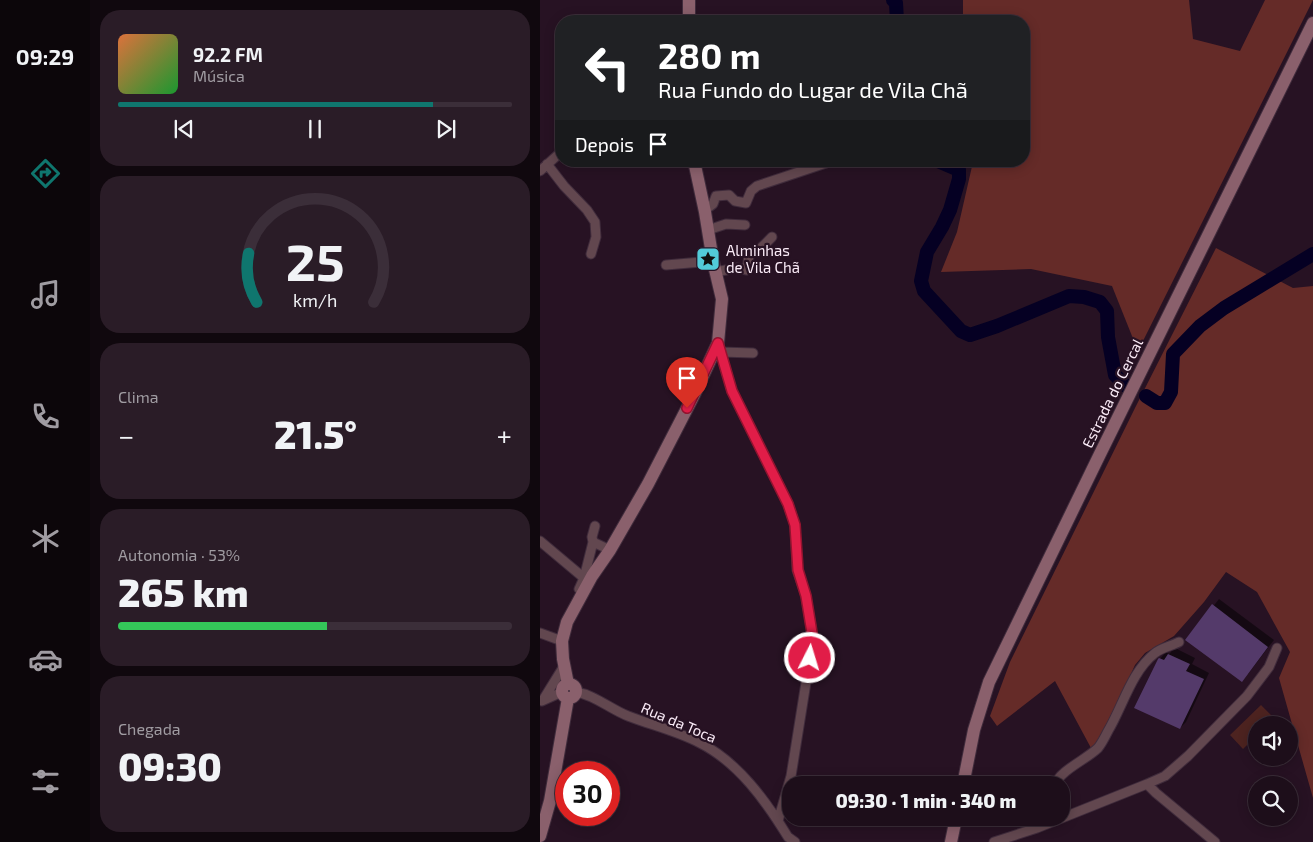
<!DOCTYPE html>
<html lang="pt">
<head>
<meta charset="utf-8">
<style>
  body { margin:0; font-family:"Exo 2",sans-serif; background:#2a1c27; color:#f1f3f6; height:100vh; display:flex; flex-direction:column; font-size:19px; white-space:nowrap }
  * { box-sizing:border-box; margin:0 }
  p { font-size:16px; color:#a09ca2 }
  .icon { flex:none; width:28px; height:28px; fill:none; stroke:currentColor; stroke-width:2; stroke-linecap:round; stroke-linejoin:round }
  .map { position:relative; flex:1; overflow:hidden }
  .side { display:flex; flex-direction:column; gap:10px; padding:10px; background:#10080e; width:450px }
  .side>* { flex:none }
  .banner { position:absolute; left:15px; top:15px; width:475px; height:152px; border-radius:20px; box-shadow:0 2px 12px #0003,0 0 0 1px #3b2e39; background:#202124; color:#fff; overflow:hidden }
  .buttons { position:absolute; left:708px; top:716px; display:grid; gap:10px }
  .buttons a { display:grid; place-items:center; width:50px; height:50px; border-radius:50%; background:#1d0e1a; box-shadow:0 2px 12px #0003,0 0 0 1px #3b2e39; font-size:25px }
  .speed { position:absolute; left:15px; top:761px; display:flex; gap:10px; font-size:25px; font-weight:700; text-align:center }
  .speed>* { display:grid; place-content:center; width:65px; height:65px; border-radius:50%; background:#1d0e1a; box-shadow:0 2px 12px #0003,0 0 0 1px #3b2e39; line-height:1 }
  .speed .limit { border:8px solid #d22; background:#fff; color:#111 }
  .pin { position:absolute; display:grid; place-items:center; width:42px; height:42px; color:#fff; margin:-51px -21px; border-radius:50% 50% 50% 0; rotate:-45deg; box-shadow:0 0 5px #0007 }
  .pin .icon { rotate:45deg }
  .me { position:absolute; width:55px; margin:-28px; rotate:5deg; stroke-linejoin:round; filter:drop-shadow(0 0 4px #0008) }
  .turn { display:flex; align-items:center; gap:18px; height:105px; padding:0 20px; font-size:22px }
  .turn .icon { width:65px; height:65px; stroke-width:2.5 }
  .turn b { display:block; font-size:35px; line-height:42px }
  .then { display:flex; align-items:center; height:48px; padding:0 20px; background:#0003; gap:10px; font-size:19px }
  .big { font-size:38px; font-weight:800; line-height:1.1 }
  .side .widget { flex:1; display:flex; flex-direction:column; justify-content:center; gap:8px; min-width:0; padding:0 18px; border-radius:20px; background:#2a1c27 }
  .side .dial { align-items:center; gap:0 }
  .dial svg { height:130px; overflow:visible; fill:none; stroke:#3b2e39; stroke-width:7; stroke-linecap:round; text-anchor:middle }
  .dial text { fill:#f1f3f6; stroke:none }
  .song { display:flex; align-items:center; gap:15px }
  .cover { width:60px; height:60px; border-radius:8px; background:linear-gradient(135deg,hsl(20 70% 55%),hsl(130 70% 35%)) }
  .played { height:5px; border-radius:2px; background:linear-gradient(90deg,#0f766e 80%,#3b2e39 80%) }
  .keys { display:flex; justify-content:space-around; direction:ltr }
  .heat { display:flex; justify-content:space-between; align-items:center; font-size:28px; direction:ltr }
  .charge { height:8px; border-radius:4px; background:linear-gradient(90deg,#34c759 53%,#3b2e39 0) }
  .trip { position:absolute; left:242px; top:776px; width:288px; height:50px; border-radius:20px; background:#1d0e1a; box-shadow:0 2px 12px #0003,0 0 0 1px #3b2e39; font-weight:800; line-height:50px; text-align:center }
  main { display:flex; flex:1; min-height:0 }
  .menu { display:flex; flex-direction:column; width:90px; justify-content:space-around; align-items:center; background:#0c060a; color:#a09ca2 }
  .menu .icon { width:35px; height:35px }
  .menu .active { color:#0f766e }
  .menu b { font-size:22px; color:#f1f3f6 }
  .map>svg:first-child { display:block }
  .green { fill:#4d2320 }
  .forest { fill:#652b28 }
  .shadow { fill:#0007 }
  .lines { fill:none; stroke-linecap:round; stroke-linejoin:round }
  .stream { stroke:#050023; stroke-width:2.5 }
  .river { stroke:#050023; stroke-width:14 }
  .building { fill:#543a6a }
  .street-casing { stroke:#402c3c; stroke-width:11 }
  .secondary-casing { stroke:#402c3c; stroke-width:14 }
  .street { stroke:#62474f; stroke-width:9 }
  .secondary { stroke:#8a606c; stroke-width:12 }
  .route-casing { stroke:#92132f; stroke-width:12 }
  .route { stroke:#e11d48; stroke-width:9 }
  .labels { text-anchor:middle; dominant-baseline:central; stroke-width:4.5; stroke-linejoin:round; paint-order:stroke }
  .poi-label { font-size:15px; fill:#faebf7; stroke:#271223; text-anchor:start }
  .street-label { font-size:15px; fill:#faebf7; stroke:#271223 }
</style>
</head>
<body>
<main>
<nav class="menu">
<b>09:29</b>
<svg class="icon active" aria-label="directions" viewBox="0 0 24 24"><path d="M12 3l9 9-9 9-9-9zM9 14v-3h6M13 9l2 2-2 2"/></svg>
<svg class="icon" aria-label="music" viewBox="0 0 24 24"><path d="M9 18V5l10-2v13"/><circle cx="6" cy="18" r="3"/><circle cx="16" cy="16" r="3"/></svg>
<svg class="icon" aria-label="phone" viewBox="0 0 24 24"><path d="M5 4h4l2 5-3 2q2 4 5 5l2-3 5 2v4C11 20 4 13 5 4z"/></svg>
<svg class="icon" aria-label="climate" viewBox="0 0 24 24"><path d="M12 3v18M4 7l16 10M4 17L20 7"/></svg>
<svg class="icon" aria-label="car" viewBox="0 0 24 24"><path d="M5 17H2v-5l4-1 3-4h7l3 4 3 1v5h-3M9 17h6M6 11h13"/><circle cx="7" cy="17" r="2"/><circle cx="17" cy="17" r="2"/></svg>
<svg class="icon" aria-label="filters" viewBox="0 0 24 24"><path d="M4 7h16M4 17h16"/><circle cx="9" cy="7" r="2"/><circle cx="15" cy="17" r="2"/></svg>
</nav>
<section class="side">
<div class="widget">
<div class="song"><i class="cover"></i><div><b>92.2 FM</b><p>Música</p></div></div>
<div class="played"></div>
<div class="keys"><svg class="icon" aria-label="previous" viewBox="0 0 24 24"><path d="M18 5L8 12l10 7zM5 5v14"/></svg><svg class="icon" aria-label="pause" viewBox="0 0 24 24"><path d="M8 5v14M16 5v14"/></svg><svg class="icon" aria-label="next" viewBox="0 0 24 24"><path d="M6 5l10 7-10 7zM19 5v14"/></svg></div>
</div>
<div class="widget dial"><svg viewBox="0 0 100 80">
<path d="M14 69A42 42 0 1 1 86 69"/>
<path d="M14 69A42 42 0 0 1 9 39" stroke="#0f766e"/>
<text x="50" y="56" font-size="32" font-weight="700">25</text>
<text x="50" y="72" font-size="11">km/h</text>
</svg></div>
<div class="widget"><p>Clima</p>
<div class="heat"><a>−</a><b class="big">21.5°</b><a>+</a></div>
</div>
<div class="widget"><p>Autonomia · 53%</p><b class="big">265 km</b><div class="charge"></div></div>
<div class="widget"><p>Chegada</p><b class="big">09:30</b></div>
</section>
<div class="map">
<svg width="773" height="842" viewBox="0 0 773 842">
  <rect width="100%" height="100%" fill="#271223"/>
  <!-- green -->
  <path class="green" d="M721,705l14,14 -7,6h-12v11l-13,13 -13,-14z"/>
  <!-- forest -->
  <path class="forest" d="M423,0h226l4,39 47,12 25,-51h48l-175,351 -26,-65 -81,-17 -90,3 16,-40 16,-70 -2,-1h53v-140h-61z
    M676,248l77,40 20,-2v512l-34,-120 11,-26 -33,-60 -31,-20 -22,30 -30,34 -29,17 -10,12 -35,76 -9,7 -36,-67 -58,45 -7,-10 20,-54 125,-254z"/>
  <!-- shadow -->
  <path class="shadow" d="M679,599l55,41 -26,34 -61,-34z
    M635,648l20,10 -3,6 17,9 -23,49 -6,6 -21,-68 7,-8 3,2z"/>
  <g class="lines">
    <!-- stream -->
    <path class="stream" d="M356,3l1,-3"/>
    <!-- river -->
    <path class="river" d="M353,0l3,3 1,18
      M398,161l21,9v9l-9,31 -8,17 -15,25 -6,29 3,10 37,40 9,4 27,-9 72,-30 15,1 16,5 7,9 1,26 7,38 11,11
      M606,396l11,7h8l6,-11 2,-38 27,-28 24,-18 89,-54"/>
  </g>
  <!-- building -->
  <path class="building" d="M672,604l56,43 -26,35 -57,-42z
    M628,654l22,10 -4,7 18,8 -24,50 -46,-21 24,-49 1,-1 5,2z"/>
  <g class="lines">
    <!-- street casing -->
    <g class="street-casing">
      <path id="street" d="M7,164l17,22 23,24 8,12 1,15 -5,17
        M0,171l21,-19
        M165,210l8,-6 3,-8 13,-1 6,6 11,2 5,-12 6,-5 72,-24
        M168,230l18,-6 19,1
        M126,265l47,-4
        M175,272l22,-4 10,2 2,-15 11,-6 12,-12
        M178,343l14,48 56,113 7,21 2,45 9,26 7,43 -22,137 -13,45
        M181,352l32,1
        M0,541l44,37 -5,11
        M53,542l-1,-5 3,-11
        M44,578l9,-36 17,8
        M0,633l22,8
        M36,692c19,3 34,17 52,24 23,9 49,15 72,27 38,19 66,58 88,94l7,5
        M3,700l21,-34
        M2,701l20,-9
        M607,784l18,-8 23,-20 59,-60 22,-29 8,-19
        M515,785c4,-14 32,-26 43,-37 4,-5 7,-11 10,-17 15,-25 23,-59 47,-78 6,-5 16,-7 24,-11
        M454,842l43,-14 110,-44 9,9 59,49"/>
    </g>
    <!-- secondary casing -->
    <g class="secondary-casing">
      <path id="secondary" d="M149,21v-21
        M22 691a7 7 0 1 1 14 0a7 7 0 1 1-14 0Z
        M28,684l-5,-25 -1,-18 5,-19 25,-46 18,-26 38,-66 47,-91 23,-50 4,-44 -9,-38 -8,-49 -11,-51
        M423,785l11,-55 15,-48 111,-228 213,-431
        M0,836l10,-35 18,-103
        M411,842l5,-24"/>
    </g>
    <!-- street -->
    <use href="#street" class="street"/>
    <!-- secondary -->
    <use href="#secondary" class="secondary"/>
  </g>
  <g class="lines">
    <!-- route casing -->
    <g class="route-casing">
      <path id="route" d="M147,408l31,-65 14,48 56,113 7,21 3,45 8,26 7,43 -3,19"/>
    </g>
    <!-- route -->
    <use href="#route" class="route"/>
  </g>
  <!-- icons -->
  <defs>
    <g id="sight-square" transform="scale(1.25)"><rect x="-9" y="-9" width="18" height="18" rx="4" fill="#52cbd9" stroke="#271223"/><path d="M0-6L1.8-2.2L6-1.7L2.9 1.2L3.7 5.4L0 3.3L-3.7 5.4L-2.9 1.2L-6-1.7L-1.8-2.2Z" fill="#111"/></g>
  </defs>
  <g fill-rule="evenodd">
    <use href="#sight-square" x="168" y="259"/>
  </g>
  <g class="labels">
    <!-- poi labels -->
    <g class="poi-label">
      <text x="186" y="250">Alminhas<tspan x="186" dy="17">de Vila Chã</tspan></text>
    </g>
    <!-- street labels -->
    <g class="street-label">
      <text transform="translate(572 393) rotate(-64)">Estrada do Cercal</text>
      <text transform="translate(139 722) rotate(23)">Rua da Toca</text>
    </g>
  </g>
</svg>
<div class="buttons">
<a><svg class="icon" aria-label="sound" viewBox="0 0 24 24"><path d="M4 9h4l5-4v14l-5-4H4zM17 9q2 3 0 6"/></svg></a>
<a><svg class="icon" aria-label="search" viewBox="0 0 24 24"><circle cx="10" cy="10" r="6"/><path d="M15 15l6 6"/></svg></a>
</div>
<div class="speed"><div class="limit">30</div></div>
<div class="pin" style="left:147px;top:408px;background:#d93025"><svg class="icon" aria-label="arrive" viewBox="0 0 24 24"><path d="M6 21V4h12l-3 4 3 4H6"/></svg></div>
<svg class="me" style="left:270px;top:658px" viewBox="-20 -20 40 40"><circle r="17" fill="#e11d48" stroke="#fff" stroke-width="3"/><path d="M0-11L8 9 0 5-8 9z" fill="#fff"/></svg>
<div class="trip">09:30 · 1 min · 340 m</div>
<div class="banner">
<div class="turn"><svg class="icon" aria-label="left" viewBox="0 0 24 24"><path d="M17 20v-9H6M10 6l-5 5 5 5"/></svg><div><b>280 m</b>Rua Fundo do Lugar de Vila Chã</div></div>
<div class="then">Depois<svg class="icon" aria-label="arrive" viewBox="0 0 24 24"><path d="M6 21V4h12l-3 4 3 4H6"/></svg></div>
</div>
</div>
</main>
</body>
</html>
